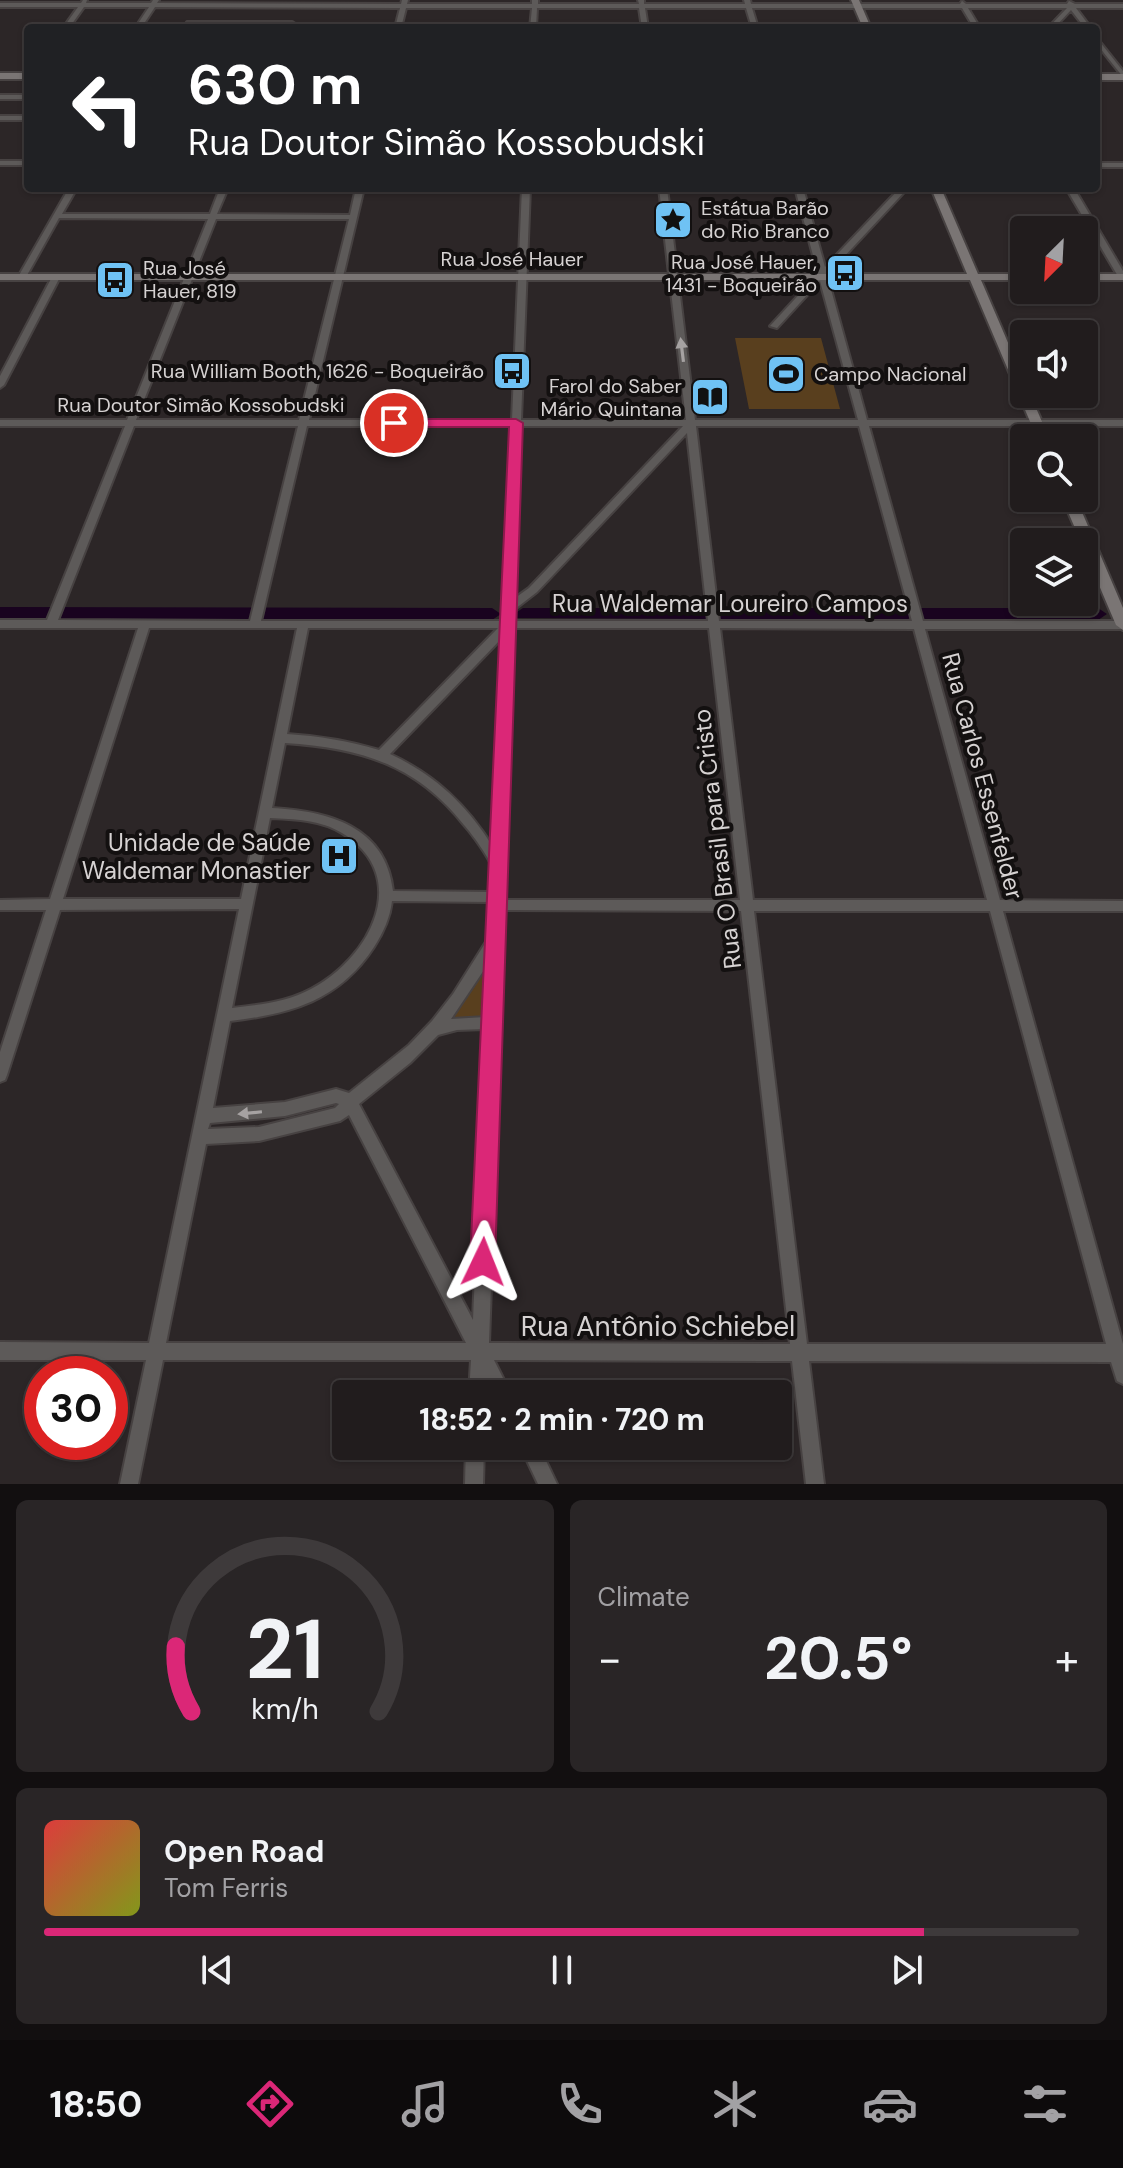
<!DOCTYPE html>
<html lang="en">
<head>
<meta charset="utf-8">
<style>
  body { margin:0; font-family:"DM Sans",sans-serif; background:#292526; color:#f1f3f6; height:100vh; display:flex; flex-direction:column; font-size:30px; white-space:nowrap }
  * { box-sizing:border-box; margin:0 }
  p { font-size:26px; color:#a2a1a4 }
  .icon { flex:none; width:44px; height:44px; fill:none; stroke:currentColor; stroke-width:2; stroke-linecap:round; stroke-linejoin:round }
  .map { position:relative; height:1484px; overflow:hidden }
  .details { display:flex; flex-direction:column; gap:16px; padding:16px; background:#120f10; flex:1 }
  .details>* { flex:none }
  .guide { position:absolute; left:24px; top:24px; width:1076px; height:168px; border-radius:8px; box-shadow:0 2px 6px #0004,0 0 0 2px #3e3a3b; background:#202124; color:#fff; overflow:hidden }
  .needle { width:52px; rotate:204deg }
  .fabs { position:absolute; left:1010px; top:216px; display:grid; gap:16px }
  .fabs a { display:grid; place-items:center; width:88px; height:88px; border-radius:8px; background:#211c1d; box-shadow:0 2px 6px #0004,0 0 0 2px #3e3a3b; font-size:40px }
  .speed { position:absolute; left:24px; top:1356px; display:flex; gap:16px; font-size:40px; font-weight:700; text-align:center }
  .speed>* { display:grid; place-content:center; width:104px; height:104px; border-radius:50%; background:#211c1d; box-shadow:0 2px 6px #0004,0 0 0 2px #3e3a3b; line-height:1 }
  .speed .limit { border:12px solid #d22; background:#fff; color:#111 }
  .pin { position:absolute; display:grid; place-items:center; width:68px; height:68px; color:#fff; margin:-34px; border:4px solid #fff; border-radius:50%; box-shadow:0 2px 8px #0007 }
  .me { position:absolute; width:88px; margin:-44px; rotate:2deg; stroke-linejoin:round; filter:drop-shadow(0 0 6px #0008) }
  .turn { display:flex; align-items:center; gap:28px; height:168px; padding:0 32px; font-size:36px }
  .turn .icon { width:104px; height:104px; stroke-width:2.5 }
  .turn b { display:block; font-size:56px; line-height:68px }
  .big { font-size:60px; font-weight:700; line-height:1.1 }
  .details .tile { flex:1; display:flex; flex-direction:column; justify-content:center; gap:12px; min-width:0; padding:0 28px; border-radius:12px; background:#292526 }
  .details .dial { align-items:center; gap:0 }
  .dial svg { height:208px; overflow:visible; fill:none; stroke:#3e3a3b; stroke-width:7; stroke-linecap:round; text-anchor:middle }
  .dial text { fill:#f1f3f6; stroke:none }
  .song { display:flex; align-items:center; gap:24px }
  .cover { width:96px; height:96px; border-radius:12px; background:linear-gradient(135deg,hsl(0 70% 55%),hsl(70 70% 35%)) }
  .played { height:8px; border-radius:4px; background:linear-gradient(90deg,#db2777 85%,#3e3a3b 85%) }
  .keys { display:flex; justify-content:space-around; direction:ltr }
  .heat { display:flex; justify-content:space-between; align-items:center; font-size:44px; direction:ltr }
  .details .tiles { flex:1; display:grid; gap:16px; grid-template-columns:1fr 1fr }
  .tile:last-child { grid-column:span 2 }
  .trip { position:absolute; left:332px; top:1380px; width:460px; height:80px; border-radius:8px; background:#211c1d; box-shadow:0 2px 6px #0004,0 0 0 2px #3e3a3b; font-weight:700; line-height:80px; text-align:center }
  .menu { display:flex; height:128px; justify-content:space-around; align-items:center; background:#0d0b0c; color:#a2a1a4 }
  .menu .icon { width:56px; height:56px }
  .menu .current { color:#db2777 }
  .menu b { font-size:36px; color:#f1f3f6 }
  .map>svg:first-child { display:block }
  .green { fill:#593f1e }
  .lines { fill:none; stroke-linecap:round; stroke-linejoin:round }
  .river { fill:#19031f; fill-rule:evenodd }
  .street-casing { stroke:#474242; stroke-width:4 }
  .secondary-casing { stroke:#474242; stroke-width:4 }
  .street { fill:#5d5a59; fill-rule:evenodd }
  .secondary { fill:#7a7574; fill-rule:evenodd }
  .oneway { fill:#a6a2a2 }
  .route { fill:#db2777; stroke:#8e194d; stroke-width:2 }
  .labels { text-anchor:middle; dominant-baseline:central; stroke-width:8; stroke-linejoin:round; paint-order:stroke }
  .far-poi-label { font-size:20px; fill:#d6d2d2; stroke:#131010; text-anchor:start }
  .far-street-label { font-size:20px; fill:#d6d2d2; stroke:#131010 }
  .street-label { font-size:24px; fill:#d6d2d2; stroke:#131010 }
  .poi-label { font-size:24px; fill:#d6d2d2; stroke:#131010; text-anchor:end }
  .near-street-label { font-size:28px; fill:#d6d2d2; stroke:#131010 }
</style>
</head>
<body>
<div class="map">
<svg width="1123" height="1484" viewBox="0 0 1123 1484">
  <rect width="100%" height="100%" fill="#2c2627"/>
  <!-- green -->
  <path class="green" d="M735,338h86l19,71h-91z
    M485,967l-3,49 -31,4z"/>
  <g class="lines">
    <!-- river -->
    <path class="river" d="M0,607l492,1 9,6 -9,6 -492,-1z
      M523,608h383l8,4 8,-4h176l9,6 -9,6h-176l-8,-4 -8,4 -389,-2 -3,-4z"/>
    <!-- street casing -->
    <g class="street-casing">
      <path id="street" d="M83,0h4l-1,3h65l2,-3h6l-2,3 244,1 1,-4h6l-1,4h125v-4h6v4h101l-1,-4h6v4h101l-1,-4h6l1,4h209l2,-3 4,3h101l2,-3 6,3h48v4h-47l15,20h-6l-14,-18 -17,18h-6l19,-20h-99l12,20h-6l-12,-20h-210l6,20h-6l-6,-20h-101l3,20h-6l-3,-20h-102l-1,20h-6l2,-20h-126l-5,20h-6l5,-20 -245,-1 -14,21h-6l14,-21h-65l-15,21h-6l15,-21h-78v-4h81z
        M187,22h105l3,2 -3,2 -107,-1z
        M1096,37l27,34v6l-27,-34z
        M0,95h28v4h-28z
        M0,116h28v4h-28z
        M0,161h28v4h-28z
        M1096,163h27v4h-27z
        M69,188h8l-15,26h148l10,-26h8l-11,26 133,1 6,-27h8l-55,232h203l10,-232h8l-9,232h165l-27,-232h8l28,232h163l-38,-139 -43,47 -7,-2 48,-52 -23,-86h8l22,79 75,-79h8l-81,87 40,145h256v6h-254l54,195h200v8h-198l75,271 123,1v10h-120l120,433v40l-6,-3 -6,-19 -302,-1 15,123h-18l-14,-123 -298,-1 17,34h-18l-6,-11v11h-18l2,-34h-308l-25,124h-18l26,-124h-146v-18l149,1 90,-434 -179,1 -53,165 -2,5 -5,2v-30l46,-142h-46v-10l50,-1 88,-271h-138v-8h47l78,-194h-125v-6h127l81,-201 -149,-1 -33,59 -7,2 -1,-2zM216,219h133l-50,201h-163zM134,426h164l-48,195 -192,-1zM307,426h205l-9,195h-242zM521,426h162l-154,162 -14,10zM696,426h163l53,195h-193zM687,433l21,188h-194l1,-12 22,-17zM149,628h148l-56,271h-178zM308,628h190l-119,122c-30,-9 -60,-14 -92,-16zM514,628h195l31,272h-236zM720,628l194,1 73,271h-234zM503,637l-10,210c-26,-42 -58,-72 -103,-93zM285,743c75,5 131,21 179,82 8,9 25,32 28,42 2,7 0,17 -1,25l-98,-1c-7,-65 -65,-80 -121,-83zM270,818c24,1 51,2 72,15 72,44 27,126 -31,156 -24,13 -52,16 -79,19zM392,901l99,1 -2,35 -36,57 -21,27 -23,24 -60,48 -13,-4 -51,13 -72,6 17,-87c60,-7 109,-20 144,-74 9,-14 16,-29 18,-46zM504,910l237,1 49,433 -301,-1zM754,911h236l116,433h-299zM488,964l-2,53 -35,2zM485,1029l-12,291 -114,-216 51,-41 28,-28 19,-5zM336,1103l3,1 -4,4 -76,19 -51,2 2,-6 75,-7zM349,1115l117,228h-300l40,-199 53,-3 81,-20z
        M1066,188h8l49,83v9l-4,-2z
        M53,275l7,2 -56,108 -4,3v-12z
        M466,1446h18l-1,38h-18z
        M520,1446h19l18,38h-19z"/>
    </g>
    <!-- secondary casing -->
    <g class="secondary-casing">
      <path id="secondary" d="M851,0h8l12,28h-8z
        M0,73h28v6h-28z
        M1096,74h27v6h-27z
        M931,188h10l37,86h46v6h-43l43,100v14h6l19,44h-12l-67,-158h-970v-6h967z
        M1084,274h39v6h-39z
        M1062,498h14l47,110v22l-7,-5 -32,-75v-8h-3z"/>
    </g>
    <!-- street -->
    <use href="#street" class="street"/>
    <!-- secondary -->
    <use href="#secondary" class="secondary"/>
  </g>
  <!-- one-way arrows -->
  <defs><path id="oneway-solid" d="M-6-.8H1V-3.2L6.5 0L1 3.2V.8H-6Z" transform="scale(2)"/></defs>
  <g class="oneway">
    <use href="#oneway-solid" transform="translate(682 350) rotate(-97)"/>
    <use href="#oneway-solid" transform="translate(250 1113) rotate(174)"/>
  </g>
  <!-- route -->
  <path class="route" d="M516,419l7,4 -28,839 -3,8 -9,4 -9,-4 -4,-8 39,-835h-115l-7,-4 7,-4z"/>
  <!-- icons -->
  <defs>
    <g id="sight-square" transform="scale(2)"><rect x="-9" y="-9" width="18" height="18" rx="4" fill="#6fc2f4" stroke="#131010"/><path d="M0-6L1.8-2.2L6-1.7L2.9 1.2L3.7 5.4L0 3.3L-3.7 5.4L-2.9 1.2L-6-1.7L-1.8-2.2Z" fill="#111"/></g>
    <g id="bus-square" transform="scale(2)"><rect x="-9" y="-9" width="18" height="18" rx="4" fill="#6fc2f4" stroke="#131010"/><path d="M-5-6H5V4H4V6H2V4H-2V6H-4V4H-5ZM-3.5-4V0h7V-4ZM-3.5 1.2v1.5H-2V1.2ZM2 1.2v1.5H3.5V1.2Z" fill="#111"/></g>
    <g id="stadium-square" transform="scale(2)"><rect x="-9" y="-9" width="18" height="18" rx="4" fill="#6fc2f4" stroke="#131010"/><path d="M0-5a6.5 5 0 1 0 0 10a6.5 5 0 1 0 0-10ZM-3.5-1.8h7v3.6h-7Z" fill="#111"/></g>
    <g id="library-square" transform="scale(2)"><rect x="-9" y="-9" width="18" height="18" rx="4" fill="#6fc2f4" stroke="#131010"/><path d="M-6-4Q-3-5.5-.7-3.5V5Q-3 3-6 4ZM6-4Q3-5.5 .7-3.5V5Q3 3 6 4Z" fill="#111"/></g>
    <g id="hospital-square" transform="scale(2)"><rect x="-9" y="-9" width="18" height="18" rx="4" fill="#6fc2f4" stroke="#131010"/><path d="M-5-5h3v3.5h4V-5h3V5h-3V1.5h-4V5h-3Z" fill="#111"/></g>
  </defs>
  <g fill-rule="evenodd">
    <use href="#sight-square" x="673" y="220"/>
    <use href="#bus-square" x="845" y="273"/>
    <use href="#bus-square" x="115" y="280"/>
    <use href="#bus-square" x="512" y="371"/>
    <use href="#stadium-square" x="786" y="374"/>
    <use href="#library-square" x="710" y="397"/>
    <use href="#hospital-square" x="339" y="856"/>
  </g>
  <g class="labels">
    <!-- far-poi labels -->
    <g class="far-poi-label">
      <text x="701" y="208">Estátua Barão<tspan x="701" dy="23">do Rio Branco</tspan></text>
      <text x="817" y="262" text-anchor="end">Rua José Hauer,<tspan x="817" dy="23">1431 - Boqueirão</tspan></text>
      <text x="143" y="268">Rua José<tspan x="143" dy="23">Hauer, 819</tspan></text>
      <text x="484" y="371" text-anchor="end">Rua William Booth, 1626 - Boqueirão</text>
      <text x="814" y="374">Campo Nacional</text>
      <text x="682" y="386" text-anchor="end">Farol do Saber<tspan x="682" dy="23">Mário Quintana</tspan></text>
    </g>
    <!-- far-street labels -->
    <g class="far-street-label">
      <text x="512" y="259">Rua José Hauer</text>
      <text x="201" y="405">Rua Doutor Simão Kossobudski</text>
    </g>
    <!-- street labels -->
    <g class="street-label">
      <text x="730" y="603">Rua Waldemar Loureiro Campos</text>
      <text transform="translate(983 776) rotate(75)">Rua Carlos Essenfelder</text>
      <text transform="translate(717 839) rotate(-97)">Rua O Brasil para Cristo</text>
    </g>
    <!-- poi labels -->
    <g class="poi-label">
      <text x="311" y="842">Unidade de Saúde<tspan x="311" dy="28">Waldemar Monastier</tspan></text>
    </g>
    <!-- near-street labels -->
    <g class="near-street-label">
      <text x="658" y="1326">Rua Antônio Schiebel</text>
    </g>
  </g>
</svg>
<div class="fabs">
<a><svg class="needle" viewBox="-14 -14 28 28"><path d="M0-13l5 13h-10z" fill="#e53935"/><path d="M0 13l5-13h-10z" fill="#a2a1a4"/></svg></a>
<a><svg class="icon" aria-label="sound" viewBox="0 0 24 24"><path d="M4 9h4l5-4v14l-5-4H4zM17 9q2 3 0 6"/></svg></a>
<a><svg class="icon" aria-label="search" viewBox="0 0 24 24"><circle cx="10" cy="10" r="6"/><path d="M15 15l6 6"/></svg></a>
<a><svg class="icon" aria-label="layers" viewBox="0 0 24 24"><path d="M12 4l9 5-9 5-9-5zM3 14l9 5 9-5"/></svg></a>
</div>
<div class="speed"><div class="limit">30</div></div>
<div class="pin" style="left:394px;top:423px;background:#d93025"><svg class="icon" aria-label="arrive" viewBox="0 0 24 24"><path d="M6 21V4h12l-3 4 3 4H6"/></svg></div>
<svg class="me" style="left:483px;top:1262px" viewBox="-20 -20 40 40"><path d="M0-17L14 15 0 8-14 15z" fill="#db2777" stroke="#fff" stroke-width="4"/></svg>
<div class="trip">18:52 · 2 min · 720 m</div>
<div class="guide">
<div class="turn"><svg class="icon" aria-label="left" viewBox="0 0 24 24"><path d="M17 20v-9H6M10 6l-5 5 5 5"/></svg><div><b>630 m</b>Rua Doutor Simão Kossobudski</div></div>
</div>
</div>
<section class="details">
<div class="tiles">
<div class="tile dial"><svg viewBox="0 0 100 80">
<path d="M14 69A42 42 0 1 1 86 69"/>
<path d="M14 69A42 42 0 0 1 8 44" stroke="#db2777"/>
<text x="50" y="56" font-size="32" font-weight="700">21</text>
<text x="50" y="72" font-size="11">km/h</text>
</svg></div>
<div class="tile"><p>Climate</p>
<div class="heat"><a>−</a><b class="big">20.5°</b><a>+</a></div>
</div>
<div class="tile">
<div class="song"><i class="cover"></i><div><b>Open Road</b><p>Tom Ferris</p></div></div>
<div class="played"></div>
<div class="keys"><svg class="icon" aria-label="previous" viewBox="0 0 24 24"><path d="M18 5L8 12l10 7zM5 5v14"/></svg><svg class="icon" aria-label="pause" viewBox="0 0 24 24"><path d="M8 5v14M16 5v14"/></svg><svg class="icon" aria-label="next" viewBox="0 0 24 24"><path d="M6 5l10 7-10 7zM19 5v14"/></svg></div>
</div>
</div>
</section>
<nav class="menu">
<b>18:50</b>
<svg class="icon current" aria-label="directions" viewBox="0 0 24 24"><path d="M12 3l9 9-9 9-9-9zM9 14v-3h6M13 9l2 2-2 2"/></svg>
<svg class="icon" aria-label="music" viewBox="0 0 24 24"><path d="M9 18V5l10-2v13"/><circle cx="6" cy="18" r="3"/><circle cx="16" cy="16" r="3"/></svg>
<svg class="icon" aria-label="phone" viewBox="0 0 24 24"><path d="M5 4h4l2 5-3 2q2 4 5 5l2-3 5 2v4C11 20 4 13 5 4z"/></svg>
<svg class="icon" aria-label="climate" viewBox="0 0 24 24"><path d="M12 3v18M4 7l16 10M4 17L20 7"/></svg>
<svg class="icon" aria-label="car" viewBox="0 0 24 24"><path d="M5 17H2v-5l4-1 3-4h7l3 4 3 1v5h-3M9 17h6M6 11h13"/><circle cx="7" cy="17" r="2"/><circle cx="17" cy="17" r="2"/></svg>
<svg class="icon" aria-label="filters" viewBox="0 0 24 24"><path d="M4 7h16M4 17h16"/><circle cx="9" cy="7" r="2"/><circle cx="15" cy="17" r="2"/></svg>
</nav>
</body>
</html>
